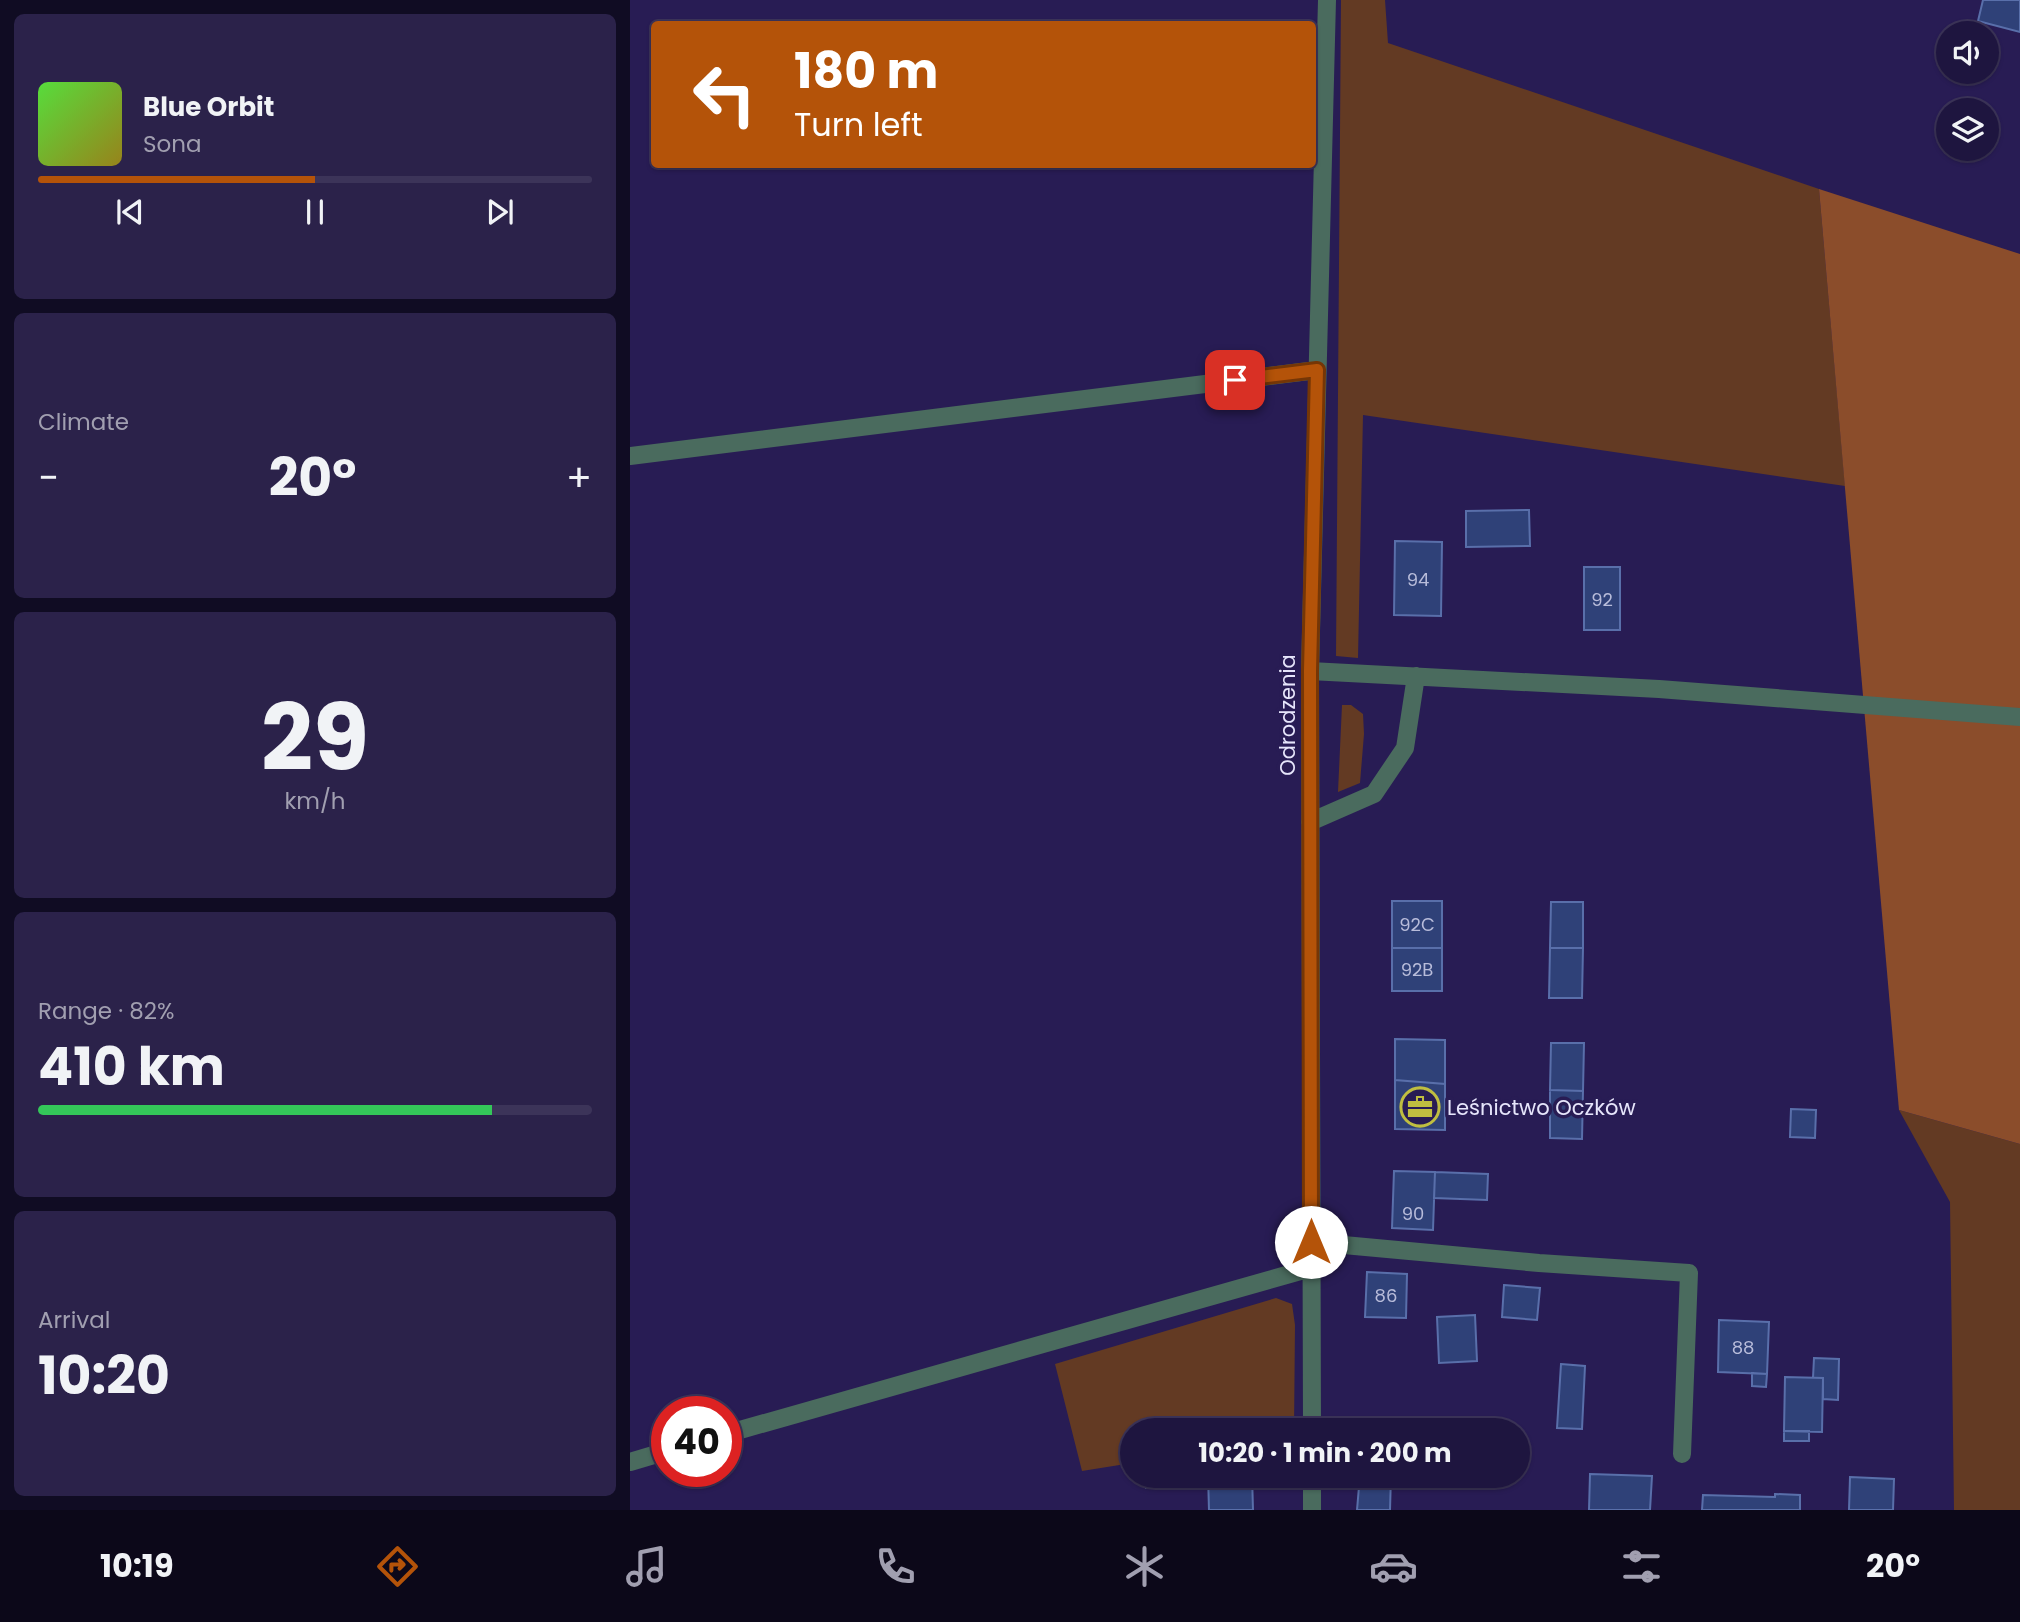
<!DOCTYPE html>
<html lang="en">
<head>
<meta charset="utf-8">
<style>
  body { margin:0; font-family:Poppins,sans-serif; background:#2b224a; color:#f1f3f6; height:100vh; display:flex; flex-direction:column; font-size:26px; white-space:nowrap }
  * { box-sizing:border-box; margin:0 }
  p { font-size:23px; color:#a19fb0 }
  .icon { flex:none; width:38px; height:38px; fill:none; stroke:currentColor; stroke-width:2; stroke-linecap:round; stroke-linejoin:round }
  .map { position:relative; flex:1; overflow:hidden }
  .drawer { display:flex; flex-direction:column; gap:14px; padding:14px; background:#100c23; width:630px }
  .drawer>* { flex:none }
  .hud { position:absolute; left:21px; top:21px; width:665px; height:147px; border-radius:7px; box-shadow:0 2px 5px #0004,0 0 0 2px #3c3459; background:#b45309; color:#fff; overflow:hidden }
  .buttons { position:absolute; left:1306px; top:21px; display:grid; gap:14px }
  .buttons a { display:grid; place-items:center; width:63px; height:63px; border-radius:50%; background:#1e153f; box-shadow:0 2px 5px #0004,0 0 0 2px #3c3459; font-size:35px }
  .speed { position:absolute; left:21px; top:1396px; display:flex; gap:14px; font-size:35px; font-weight:700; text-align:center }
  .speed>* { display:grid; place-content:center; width:91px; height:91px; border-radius:50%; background:#1e153f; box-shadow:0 2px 5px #0004,0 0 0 2px #3c3459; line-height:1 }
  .speed .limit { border:10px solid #d22; background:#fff; color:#111 }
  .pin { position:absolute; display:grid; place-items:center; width:60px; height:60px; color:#fff; margin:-30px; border-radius:14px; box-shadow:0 4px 10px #0006 }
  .me { position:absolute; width:77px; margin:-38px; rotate:0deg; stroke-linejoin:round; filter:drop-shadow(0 0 5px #0008) }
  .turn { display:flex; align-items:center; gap:24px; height:147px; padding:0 28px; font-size:32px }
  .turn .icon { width:91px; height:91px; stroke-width:2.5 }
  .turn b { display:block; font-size:49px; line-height:60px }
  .big { font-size:52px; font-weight:700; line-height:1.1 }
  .drawer .card { flex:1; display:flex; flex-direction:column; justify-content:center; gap:10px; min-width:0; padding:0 24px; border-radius:10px; background:#2b224a }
  .drawer .dial { align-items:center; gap:0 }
  .dial b { font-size:91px; line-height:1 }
  .song { display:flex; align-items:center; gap:21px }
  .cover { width:84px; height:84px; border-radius:10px; background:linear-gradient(135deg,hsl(110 70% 55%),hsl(50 70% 35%)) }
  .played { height:7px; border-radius:4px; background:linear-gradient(90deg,#b45309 50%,#3c3459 50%) }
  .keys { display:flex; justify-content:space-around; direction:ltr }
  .heat { display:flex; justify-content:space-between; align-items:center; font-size:38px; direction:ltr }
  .charge { height:10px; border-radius:5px; background:linear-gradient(90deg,#34c759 82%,#3c3459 0) }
  .trip { position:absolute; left:490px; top:1418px; width:410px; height:70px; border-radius:35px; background:#1e153f; box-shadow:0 2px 5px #0004,0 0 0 2px #3c3459; font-weight:700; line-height:70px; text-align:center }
  .tabs { display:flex; height:112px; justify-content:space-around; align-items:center; background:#0c0819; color:#a19fb0 }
  .tabs .icon { width:49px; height:49px }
  .tabs .active { color:#b45309 }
  .tabs b { font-size:32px; color:#f1f3f6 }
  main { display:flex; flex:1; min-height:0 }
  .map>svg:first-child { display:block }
  .green { fill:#633a23 }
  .forest { fill:#8b4d2b }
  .building { fill:#2f4178; stroke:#596faa; stroke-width:2 }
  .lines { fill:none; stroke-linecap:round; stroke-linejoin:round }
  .minor { stroke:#4a6b5e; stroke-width:18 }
  .route-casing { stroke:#753606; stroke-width:18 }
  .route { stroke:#b45309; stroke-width:12 }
  .labels { text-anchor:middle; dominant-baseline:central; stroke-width:7; stroke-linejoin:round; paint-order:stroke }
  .number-label { font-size:18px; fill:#b8bcda }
  .street-label { font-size:21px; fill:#e6e5fb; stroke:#281c54 }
  .poi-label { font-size:21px; fill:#e6e5fb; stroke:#281c54; text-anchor:start }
</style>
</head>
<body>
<main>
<section class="drawer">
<div class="card">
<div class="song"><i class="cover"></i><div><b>Blue Orbit</b><p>Sona</p></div></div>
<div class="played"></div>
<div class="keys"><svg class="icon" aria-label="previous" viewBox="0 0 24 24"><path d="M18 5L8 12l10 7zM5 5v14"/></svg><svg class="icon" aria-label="pause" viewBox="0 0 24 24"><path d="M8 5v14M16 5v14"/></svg><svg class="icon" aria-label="next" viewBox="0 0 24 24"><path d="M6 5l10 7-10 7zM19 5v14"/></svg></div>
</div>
<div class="card"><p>Climate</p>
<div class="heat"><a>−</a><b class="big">20°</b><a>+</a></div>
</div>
<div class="card dial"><b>29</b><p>km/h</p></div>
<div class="card"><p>Range · 82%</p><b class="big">410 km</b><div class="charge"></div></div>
<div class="card"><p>Arrival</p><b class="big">10:20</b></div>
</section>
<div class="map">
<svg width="1390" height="1510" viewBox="0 0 1390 1510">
  <rect width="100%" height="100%" fill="#281c54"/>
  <!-- green -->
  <path class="green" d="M711,0h44l3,43 431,146 26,297 -482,-71 -5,243 -22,-2z
    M712,705h9l12,9 1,20 -4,49 -22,9z
    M1269,1110l121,34v366h-66l-4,-308z
    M646,1298l16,6 3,21 -1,105h-162v33l-50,8 -27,-107z"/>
  <!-- forest -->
  <path class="forest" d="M1189,189l201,65v890l-121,-34z"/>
  <!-- building -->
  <path class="building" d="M1353,0h37v32l-42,-11z
    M899,510l1,36 -64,1v-36z
    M765,541l47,1 -1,74 -47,-1z
    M954,567h36v63h-36z
    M762,901h50v47h-50z
    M921,902h32v46h-33z
    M762,948h50v43h-50z
    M920,948h33l-1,50h-33z
    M765,1039l50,1v44l-50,-4z
    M921,1043h33l-1,48 -33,-1z
    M765,1080l50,4v46l-50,-1z
    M920,1090l33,1 -1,48 -32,-1z
    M1161,1109l25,1 -1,28 -25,-1z
    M764,1171l41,1 -2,58 -41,-2z
    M805,1172l53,2 -1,26 -53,-2z
    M737,1272l40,2 -1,44 -41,-1z
    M874,1285l36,3 -3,32 -35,-3z
    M845,1315l2,46 -38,2 -2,-46z
    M1089,1320l50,2 -2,52 -49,-2z
    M1184,1358l25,1 -1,41 -15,-1v-21h-10z
    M931,1364l24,2 -3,63 -25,-1z
    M1122,1373l15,1 -1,13 -14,-1z
    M1155,1377l38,1 -1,54 -38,-1z
    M1154,1431h25v10h-25z
    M960,1474l62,2 -2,34h-61z
    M515,1475h40l1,12 -40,1z
    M578,1475h44l1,35h-44z
    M730,1475h31l-1,35h-33z
    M1220,1477l44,2 -1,31h-44z
    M1145,1494l25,1v15h-98l1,-15 72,2z"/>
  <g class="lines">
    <!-- minor -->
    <path class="minor" d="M0,456l687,-86
      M680,671l349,18 361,28
      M680,822l64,-28 31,-46 11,-72
      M681,1242l228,21 150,10 -7,181
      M682,1430l-2,-759 17,-671
      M96,1434l585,-166
      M0,1462l37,-11
      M682,1475v35"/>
  </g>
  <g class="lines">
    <!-- route casing -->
    <g class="route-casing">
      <path id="route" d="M605,380l82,-10 -7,301 1,571"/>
    </g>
    <!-- route -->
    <use href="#route" class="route"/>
  </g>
  <!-- icons -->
  <defs>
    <g id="office-ring" transform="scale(2.0125)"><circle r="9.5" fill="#281c54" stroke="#c0be40" stroke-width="1.5"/><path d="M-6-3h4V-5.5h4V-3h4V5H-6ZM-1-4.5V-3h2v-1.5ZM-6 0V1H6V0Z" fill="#c0be40"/></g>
  </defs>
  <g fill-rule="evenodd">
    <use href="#office-ring" x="790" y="1107"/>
  </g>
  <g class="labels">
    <!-- number labels -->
    <g class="number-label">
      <text x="788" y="579">94</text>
      <text x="972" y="599">92</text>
      <text x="787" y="924">92C</text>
      <text x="787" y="969">92B</text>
      <text x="783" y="1213">90</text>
      <text x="756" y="1295">86</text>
      <text x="1113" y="1347">88</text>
    </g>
    <!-- street labels -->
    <g class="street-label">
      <text transform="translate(657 715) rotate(-90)">Odrodzenia</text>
    </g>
    <!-- poi labels -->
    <g class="poi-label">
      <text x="817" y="1107">Leśnictwo Oczków</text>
    </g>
  </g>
</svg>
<div class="buttons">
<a><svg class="icon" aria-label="sound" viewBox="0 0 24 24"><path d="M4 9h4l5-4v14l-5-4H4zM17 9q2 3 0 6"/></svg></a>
<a><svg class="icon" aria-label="layers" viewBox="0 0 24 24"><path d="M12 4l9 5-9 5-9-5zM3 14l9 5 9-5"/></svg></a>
</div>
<div class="speed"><div class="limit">40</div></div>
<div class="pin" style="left:605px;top:380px;background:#d93025"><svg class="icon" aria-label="arrive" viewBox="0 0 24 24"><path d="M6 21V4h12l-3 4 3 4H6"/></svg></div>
<svg class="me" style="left:681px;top:1242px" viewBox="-20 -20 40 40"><circle r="19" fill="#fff"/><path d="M0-13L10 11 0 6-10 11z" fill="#b45309"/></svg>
<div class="trip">10:20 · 1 min · 200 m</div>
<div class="hud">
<div class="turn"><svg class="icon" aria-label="left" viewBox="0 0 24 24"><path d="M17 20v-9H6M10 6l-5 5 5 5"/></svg><div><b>180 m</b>Turn left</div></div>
</div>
</div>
</main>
<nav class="tabs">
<b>10:19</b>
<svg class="icon active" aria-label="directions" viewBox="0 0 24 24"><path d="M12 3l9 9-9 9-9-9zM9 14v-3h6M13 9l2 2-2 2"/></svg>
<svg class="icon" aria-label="music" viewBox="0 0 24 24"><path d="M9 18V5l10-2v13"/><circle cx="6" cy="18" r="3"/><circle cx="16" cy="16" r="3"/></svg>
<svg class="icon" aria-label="phone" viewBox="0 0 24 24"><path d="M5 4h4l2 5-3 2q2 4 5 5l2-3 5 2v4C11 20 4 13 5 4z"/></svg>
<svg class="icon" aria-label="climate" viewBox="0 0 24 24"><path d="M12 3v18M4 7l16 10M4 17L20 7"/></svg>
<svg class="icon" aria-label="car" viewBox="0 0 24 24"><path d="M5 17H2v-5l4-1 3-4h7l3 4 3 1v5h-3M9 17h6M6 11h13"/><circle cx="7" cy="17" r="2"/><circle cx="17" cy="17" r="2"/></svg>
<svg class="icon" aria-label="filters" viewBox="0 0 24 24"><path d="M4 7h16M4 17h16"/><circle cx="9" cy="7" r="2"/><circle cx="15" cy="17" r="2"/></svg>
<b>20°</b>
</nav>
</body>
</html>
